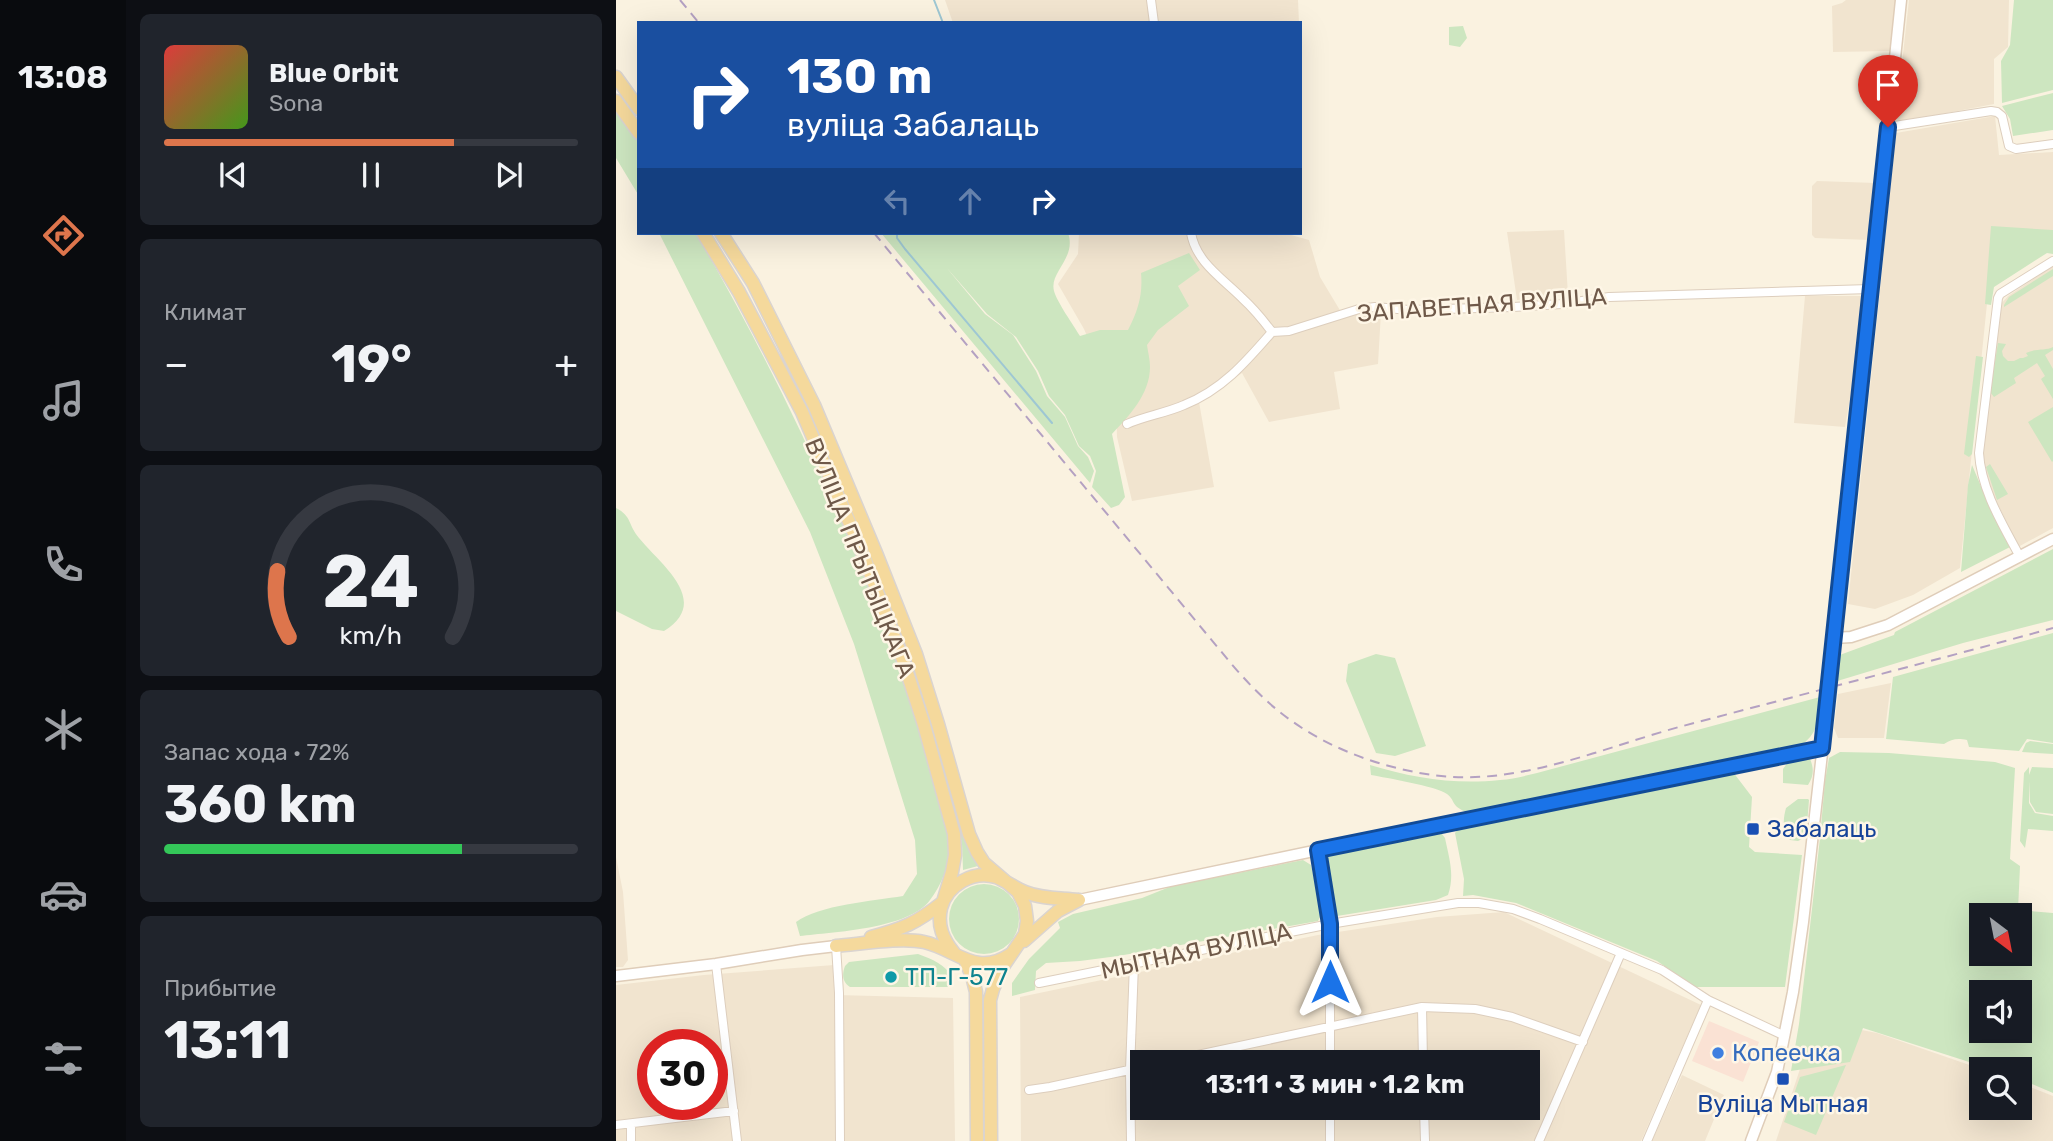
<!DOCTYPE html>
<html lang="ru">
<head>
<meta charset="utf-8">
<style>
  body { margin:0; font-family:Rubik,sans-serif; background:#20242c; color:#f1f3f6; height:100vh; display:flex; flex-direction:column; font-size:26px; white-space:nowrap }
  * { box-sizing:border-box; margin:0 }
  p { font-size:23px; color:#9ea1a6 }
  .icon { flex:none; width:38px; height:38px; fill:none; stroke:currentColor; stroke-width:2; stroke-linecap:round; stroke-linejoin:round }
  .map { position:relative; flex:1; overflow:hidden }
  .details { display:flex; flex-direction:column; gap:14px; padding:14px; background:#0d0f14; width:490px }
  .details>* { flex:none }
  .guide { position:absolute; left:21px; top:21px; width:665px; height:214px; border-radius:0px; box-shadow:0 7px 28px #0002; background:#1a4fa0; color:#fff; overflow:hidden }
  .needle { width:46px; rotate:148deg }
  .controls { position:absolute; left:1353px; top:903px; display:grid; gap:14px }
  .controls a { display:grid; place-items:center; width:63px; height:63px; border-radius:0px; background:#171b24; box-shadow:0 7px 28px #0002; font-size:35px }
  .speed { position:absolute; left:21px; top:1029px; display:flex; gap:14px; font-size:35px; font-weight:700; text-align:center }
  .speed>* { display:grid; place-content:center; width:91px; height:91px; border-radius:50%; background:#171b24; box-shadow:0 7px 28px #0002; line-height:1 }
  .speed .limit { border:10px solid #d22; background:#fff; color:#111 }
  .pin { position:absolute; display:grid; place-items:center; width:60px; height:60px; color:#fff; margin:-72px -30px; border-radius:50% 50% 50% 0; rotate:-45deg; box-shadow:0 0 7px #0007 }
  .pin .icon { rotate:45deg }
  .me { position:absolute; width:77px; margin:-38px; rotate:0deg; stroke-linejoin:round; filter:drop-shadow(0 0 5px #0008) }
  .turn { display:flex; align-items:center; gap:24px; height:147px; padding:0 35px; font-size:32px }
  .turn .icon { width:91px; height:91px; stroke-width:2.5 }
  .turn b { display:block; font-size:49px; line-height:60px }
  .lanes { display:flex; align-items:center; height:66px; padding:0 35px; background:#0003; justify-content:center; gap:35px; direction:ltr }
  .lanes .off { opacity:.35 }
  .big { font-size:52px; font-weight:700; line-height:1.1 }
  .details .card { flex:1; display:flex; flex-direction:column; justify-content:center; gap:10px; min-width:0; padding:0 24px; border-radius:10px; background:#20242c }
  .details .dial { align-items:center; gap:0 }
  .dial svg { height:182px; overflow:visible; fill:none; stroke:#363941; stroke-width:7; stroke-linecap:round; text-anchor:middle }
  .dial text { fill:#f1f3f6; stroke:none }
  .song { display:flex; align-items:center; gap:21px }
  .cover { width:84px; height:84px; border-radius:10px; background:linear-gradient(135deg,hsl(0 70% 55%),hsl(100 70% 35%)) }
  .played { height:7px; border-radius:4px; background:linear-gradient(90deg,#dd754c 70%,#363941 70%) }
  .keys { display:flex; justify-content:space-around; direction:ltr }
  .heat { display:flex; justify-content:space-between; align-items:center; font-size:38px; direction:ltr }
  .charge { height:10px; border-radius:5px; background:linear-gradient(90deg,#34c759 72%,#363941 0) }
  .trip { position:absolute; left:514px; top:1050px; width:410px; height:70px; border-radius:0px; background:#171b24; box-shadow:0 7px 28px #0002; font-weight:700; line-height:70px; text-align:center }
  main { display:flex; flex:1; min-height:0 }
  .tab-bar { display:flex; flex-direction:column; width:126px; justify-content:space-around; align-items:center; background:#090b0e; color:#9ea1a6 }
  .tab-bar .icon { width:49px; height:49px }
  .tab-bar .current { color:#dd754c }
  .tab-bar b { font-size:32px; color:#f1f3f6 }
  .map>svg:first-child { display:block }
  .residential { fill:#f1e4cf; fill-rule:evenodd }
  .commercial { fill:#fae2d4 }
  .green { fill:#cde6c0; fill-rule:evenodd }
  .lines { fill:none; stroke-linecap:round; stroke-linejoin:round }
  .stream { stroke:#9ec7d3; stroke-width:2 }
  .street-casing { stroke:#ddcebd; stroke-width:10 }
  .secondary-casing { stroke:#dfcdb9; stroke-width:13 }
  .primary-casing { stroke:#dad4d0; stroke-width:15 }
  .street { stroke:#fff; stroke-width:8 }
  .secondary { stroke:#fff; stroke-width:10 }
  .primary { stroke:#f5d99c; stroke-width:12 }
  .rail { stroke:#b4a1c2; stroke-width:2; stroke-dasharray:10 7; stroke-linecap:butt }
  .route-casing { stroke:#114b97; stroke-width:18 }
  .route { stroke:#1a73e8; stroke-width:12 }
  .transit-dot { fill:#1a4fb4; stroke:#fef6e6; stroke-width:2.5 }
  .culture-dot { fill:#0f9aa8; stroke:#fef6e6; stroke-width:2.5 }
  .shop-dot { fill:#3f7fe0; stroke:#fef6e6; stroke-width:2.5 }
  .labels { text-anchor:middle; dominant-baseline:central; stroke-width:5; stroke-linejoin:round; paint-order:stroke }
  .street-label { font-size:24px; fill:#6f5949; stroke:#fef6e6 }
  .transit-label { font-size:24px; fill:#164399; stroke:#fef6e6; text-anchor:start }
  .culture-label { font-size:24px; fill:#0d838f; stroke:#fef6e6; text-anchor:start }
  .shop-label { font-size:24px; fill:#366cbe; stroke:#fef6e6; text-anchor:start }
</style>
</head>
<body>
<main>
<nav class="tab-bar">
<b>13:08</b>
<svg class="icon current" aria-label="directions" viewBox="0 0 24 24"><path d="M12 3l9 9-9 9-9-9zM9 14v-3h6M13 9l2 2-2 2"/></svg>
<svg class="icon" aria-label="music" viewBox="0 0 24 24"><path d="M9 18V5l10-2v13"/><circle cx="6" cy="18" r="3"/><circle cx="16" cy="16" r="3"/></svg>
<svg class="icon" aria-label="phone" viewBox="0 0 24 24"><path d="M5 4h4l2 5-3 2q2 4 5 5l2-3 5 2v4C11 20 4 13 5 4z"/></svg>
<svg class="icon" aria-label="climate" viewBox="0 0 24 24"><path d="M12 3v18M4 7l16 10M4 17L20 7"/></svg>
<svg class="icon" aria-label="car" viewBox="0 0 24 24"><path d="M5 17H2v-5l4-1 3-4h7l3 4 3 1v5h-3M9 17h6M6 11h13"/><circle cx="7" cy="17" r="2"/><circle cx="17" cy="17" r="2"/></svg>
<svg class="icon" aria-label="filters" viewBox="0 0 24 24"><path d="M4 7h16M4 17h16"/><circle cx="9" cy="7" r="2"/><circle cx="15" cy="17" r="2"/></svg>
</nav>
<section class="details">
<div class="card">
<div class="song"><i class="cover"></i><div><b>Blue Orbit</b><p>Sona</p></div></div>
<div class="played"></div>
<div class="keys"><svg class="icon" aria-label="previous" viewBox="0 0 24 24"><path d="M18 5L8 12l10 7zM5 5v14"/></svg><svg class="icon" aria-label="pause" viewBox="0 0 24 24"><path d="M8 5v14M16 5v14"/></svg><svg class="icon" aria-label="next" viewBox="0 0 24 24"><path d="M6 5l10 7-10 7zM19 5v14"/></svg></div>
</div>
<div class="card"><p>Климат</p>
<div class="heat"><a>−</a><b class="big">19°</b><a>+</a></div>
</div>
<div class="card dial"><svg viewBox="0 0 100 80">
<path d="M14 69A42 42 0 1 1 86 69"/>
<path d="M14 69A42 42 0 0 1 9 40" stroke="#dd754c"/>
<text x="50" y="56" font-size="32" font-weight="700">24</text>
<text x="50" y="72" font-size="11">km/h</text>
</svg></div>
<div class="card"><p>Запас хода · 72%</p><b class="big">360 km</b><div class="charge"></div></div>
<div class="card"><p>Прибытие</p><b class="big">13:11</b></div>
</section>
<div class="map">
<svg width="1437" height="1141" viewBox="0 0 1437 1141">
  <rect width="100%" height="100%" fill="#faf2e0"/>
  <!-- residential -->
  <path class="residential" d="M329,0h353l1,23h-346z
    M1230,0h50l-6,51 -57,1 -1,-46 10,-3z
    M1293,0h100l-1,47 -14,12v45l-94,18 -4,-4z
    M1379,116l4,39 54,-3v87l-64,45 -29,284 -47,27 -38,14 -27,-5 48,-471z
    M1201,181l59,2 -6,57 -55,-2 -3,-3v-49z
    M948,230l4,65 -51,5 -10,-68z
    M463,233h205l25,7 11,37 24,40 21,-4 16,-1 -3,52 -44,8 6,37 -71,13 -27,-49 -43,29 15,85 -82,14 -15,-64 -1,-33 -32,-75 -26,-45 20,-30z
    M1437,266v262l-35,19 -35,-75 -3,-19 21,-149 7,-8z
    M1189,296h57l-6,67 -11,64 -51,-4z
    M1275,683l-7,55h-46l-4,-10 4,-34z
    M0,857l7,35 5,68 -5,7h-7z
    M888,912l197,93 -60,136h-620l-1,-144 298,-62 119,-18zM527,1062h385v46h-385z
    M218,965l2,30 117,3 2,143h-339v-156l88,-10zM37,1045h59v59h-59z
    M1200,1021l61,12 104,36v39h39v-25l33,13v45h-277z
    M1066,1075l42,20 -19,46h-53z"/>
  <!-- commercial -->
  <path class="commercial" d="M1093,1021l50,21 -16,40 -51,-21z"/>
  <!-- green -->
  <path class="green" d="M1398,0h39v90l-51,13 -1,-42 9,-16z
    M847,26l4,12 -7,9 -11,-2v-18z
    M1437,93v37l-40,6 -3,-17 -8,-13z
    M0,108l23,34v54l-23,-38z
    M1375,226l62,4v24l-6,-1 -53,34 -3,18 -6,-1z
    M43,233h37c86,149 160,307 215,471 9,27 16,54 24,81 6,18 13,37 14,56 2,22 -7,43 -19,59 -21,29 -97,32 -130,36l-4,-14c23,-17 77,-21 107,-26l14,-22 -2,-34 -61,-196 -44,-112z
    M265,233h187c9,25 -19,39 -14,58 3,11 20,35 26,45l20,-6h28c10,-19 15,-36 13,-57l48,-20 11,17 -22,16 11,20 -31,24 -11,15c1,7 3,15 3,22 0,27 -21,49 -38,67l13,63 -6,8 -8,3 -19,-21 4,-16 -6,-15 -11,-10 -14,-31 -16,-19 -11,-25 -22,-34 -29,-23 -41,-47 39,47 28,21 23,36 11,25 18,21 13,29 10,11 6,14 -4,12z
    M1437,269v7l-49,31v-2l5,-8z
    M1382,343l8,1 -4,7 1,5 5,5h6l6,-3h3l5,-2 -2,-3c10,-5 20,-2 27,-6v3l-8,5 8,14v30l-12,-20 4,-3 -8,-13 -23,15 2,5 -22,14 -4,-5z
    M1360,356l7,1 -11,97 -3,3 -5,-3z
    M1437,407v54l-1,1 -24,-40z
    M1374,464l18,30 -11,6 -11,-33z
    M1356,465l16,38 22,44 -49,25 7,-87z
    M0,508c16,8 12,17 23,30 22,27 73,63 25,93l-12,-2 -36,-18z
    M1437,549v71l-90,23 -129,39 3,-26 57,-21 1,-3z
    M1437,633v110l-26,-4 -8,12 -50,-4 -2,-7c-10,-2 -15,-1 -23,4l-58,-5 7,-62z
    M760,654l19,4 31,88 -31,10 -19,-3 -30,-72 2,-17z
    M1204,697c-2,22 0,33 -18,48l-336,67c-16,-7 -10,-11 -19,-18 -11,-8 -61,-16 -76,-19l-1,-10c42,13 86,20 130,15 12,-1 25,-4 37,-7z
    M1414,741l23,3v10l-31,-2 4,-9z
    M1224,752l49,1 106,9 20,6 -5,91 10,7 -2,44 35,3v180l-33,-14v-10h-29l-128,-41 -13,34 -59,9 8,-47 21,-186 5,-57 4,-23zM1365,915h39v39h-39zM1365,992h39v39h-39z
    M1186,759h8c4,9 4,17 -2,26l-25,-2v-14l5,-7z
    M1413,767v8l3,-8 21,1v46l-17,-2 -6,-10 -1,-21v22l6,10 18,3v15l-25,-2 -3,19 -5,-7 4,-68z
    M1117,772l19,25 -3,50 6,5 47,3 -17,132h-90l-38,-26 -141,-58 -43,-8 -10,1 1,-17 -9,-46 5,-6z
    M1182,799h10l1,1 -3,37 -8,4 -8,-1c-8,-10 -7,-21 -4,-32z
    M340,816h2l8,26 12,24 -15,4 -1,-26z
    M821,832l5,2 3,4c4,20 10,37 3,57l-12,5 -99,16 -4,-4 -8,-48 3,-8z
    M687,860l8,5 11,48 -4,8 -200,35 -38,5 -34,2 -10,8 -1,19 -23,6v-13l17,-24 31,-31 -2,-6 15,-8 69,-16 30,-12z
    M333 919a35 35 0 1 1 70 0a35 35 0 1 1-70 0Z
    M302,954c14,5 28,11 35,24l-3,9h-100c-8,-5 -8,-13 -5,-21l4,-4z
    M1230,1065l-30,70 -32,-13 16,-45z"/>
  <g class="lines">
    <!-- stream -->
    <path class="stream" d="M318,0l9,23
      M281,233v5l8,11 147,174"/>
    <!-- street casing -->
    <g class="street-casing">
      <path id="street" d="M535,0l3,23
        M1272,127l103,-16 6,1 5,4 7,30 7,3 37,-5
        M575,233c5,29 31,45 51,65 11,10 21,22 30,34
        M511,424c18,-8 39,-11 57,-19 38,-15 62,-43 88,-73l17,-1 70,-22 16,-2 34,3 104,-3 49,-3 47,-7 261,-8
        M1404,557c-17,-32 -39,-67 -41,-104l19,-155 2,-4 53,-33
        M702,850l12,74v138
        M220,946l3,47 1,148
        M100,964l21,177
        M423,983l291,-59 128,-21h21l34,6 27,10 122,51 46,30 77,36
        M806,1007l1,55
        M549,1062l257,-55 53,2 37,8 71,25
        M413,1090l21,-3 93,-20
        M714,1108v33
        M808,1108l1,33
        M15,1124v17
        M0,1125l118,-14
        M515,1141l-1,-71 4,-106
        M923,1141l82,-188
        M1031,1141l61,-141"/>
    </g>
    <!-- secondary casing -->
    <g class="secondary-casing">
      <path id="secondary" d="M1219,638l16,-1 37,-12 165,-86
        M463,900l478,-100 266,-52
        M0,976l100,-12 86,-14 34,-4
        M1135,1141l26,-69 16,-80 10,-70 32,-284 66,-638"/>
    </g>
    <!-- primary casing -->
    <g class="primary-casing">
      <path id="primary" d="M0,77l23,32
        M0,101l23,32
        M87,233l36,59 63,120 62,145 40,106 20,62 30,109 1,21 -3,17 -9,30
        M105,233l32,50 61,122 62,148 40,101 22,70 31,110 8,18 7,11 34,29 7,14 2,15 -2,13 -21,31 -11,24 -3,11 1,141
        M255,937c31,-8 46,-14 72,-35
        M408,941l34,-30 21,-11
        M220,946c25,-2 65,-9 88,-4 32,7 52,36 87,12
        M338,953c-11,-14 -17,-27 -13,-45 6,-23 32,-38 55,-31 10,4 19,11 29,15 17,7 36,6 53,8
        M349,960l7,16 4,16 1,149"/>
    </g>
    <!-- street -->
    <use href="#street" class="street"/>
    <!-- secondary -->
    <use href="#secondary" class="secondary"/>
    <!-- primary -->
    <use href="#primary" class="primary"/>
    <!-- rail -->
    <path class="rail" d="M64,0l19,23
      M258,233l355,428c16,19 33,37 52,52 43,34 97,54 151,62 84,12 167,-26 247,-48 125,-33 250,-65 374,-99"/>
  </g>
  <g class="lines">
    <!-- route casing -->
    <g class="route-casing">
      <path id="route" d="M714,982v-58l-12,-74 504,-102 66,-621"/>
    </g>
    <!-- route -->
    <use href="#route" class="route"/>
  </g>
  <!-- markers -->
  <g class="transit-dot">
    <rect x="1130" y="822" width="14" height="14" rx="3.5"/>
    <rect x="1160" y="1072" width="14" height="14" rx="3.5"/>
  </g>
  <circle class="culture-dot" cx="275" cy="977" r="7"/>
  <circle class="shop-dot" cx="1102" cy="1053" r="7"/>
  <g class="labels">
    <!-- street labels -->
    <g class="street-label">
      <text transform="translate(866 305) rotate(-4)">ЗАПАВЕТНАЯ ВУЛІЦА</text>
      <text transform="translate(244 558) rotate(68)">ВУЛІЦА ПРЫТЫЦКАГА</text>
      <text transform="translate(580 951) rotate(-12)">МЫТНАЯ ВУЛІЦА</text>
    </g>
    <!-- transit labels -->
    <g class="transit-label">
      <text x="1151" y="829">Забалаць</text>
      <text x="1167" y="1104" text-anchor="middle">Вуліца Мытная</text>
    </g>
    <!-- culture labels -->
    <g class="culture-label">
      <text x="289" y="977">ТП-Г-577</text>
    </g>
    <!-- shop labels -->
    <g class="shop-label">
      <text x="1116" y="1053">Копеечка</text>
    </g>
  </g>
</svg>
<div class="controls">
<a><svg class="needle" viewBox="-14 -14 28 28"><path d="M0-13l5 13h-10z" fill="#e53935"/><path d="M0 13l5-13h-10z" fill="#9ea1a6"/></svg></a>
<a><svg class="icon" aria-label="sound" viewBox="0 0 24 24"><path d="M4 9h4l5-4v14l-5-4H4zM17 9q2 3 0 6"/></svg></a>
<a><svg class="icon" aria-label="search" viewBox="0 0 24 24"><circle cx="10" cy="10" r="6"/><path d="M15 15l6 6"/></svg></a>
</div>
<div class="speed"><div class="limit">30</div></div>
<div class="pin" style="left:1272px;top:127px;background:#d93025"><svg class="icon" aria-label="arrive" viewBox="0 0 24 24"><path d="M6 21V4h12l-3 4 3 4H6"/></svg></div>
<svg class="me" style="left:714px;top:982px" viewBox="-20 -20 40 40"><path d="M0-17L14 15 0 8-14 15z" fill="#1a73e8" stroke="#fff" stroke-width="4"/></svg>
<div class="trip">13:11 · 3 мин · 1.2 km</div>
<div class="guide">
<div class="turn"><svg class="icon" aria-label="right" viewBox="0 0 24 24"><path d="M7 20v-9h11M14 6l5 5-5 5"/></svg><div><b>130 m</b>вуліца Забалаць</div></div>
<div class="lanes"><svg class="icon off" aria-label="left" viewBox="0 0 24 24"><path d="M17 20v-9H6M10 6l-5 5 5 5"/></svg><svg class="icon off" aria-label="ahead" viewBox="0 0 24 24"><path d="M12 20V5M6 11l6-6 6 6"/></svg><svg class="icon" aria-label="right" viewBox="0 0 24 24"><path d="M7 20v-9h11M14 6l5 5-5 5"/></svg></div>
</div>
</div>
</main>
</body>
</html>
